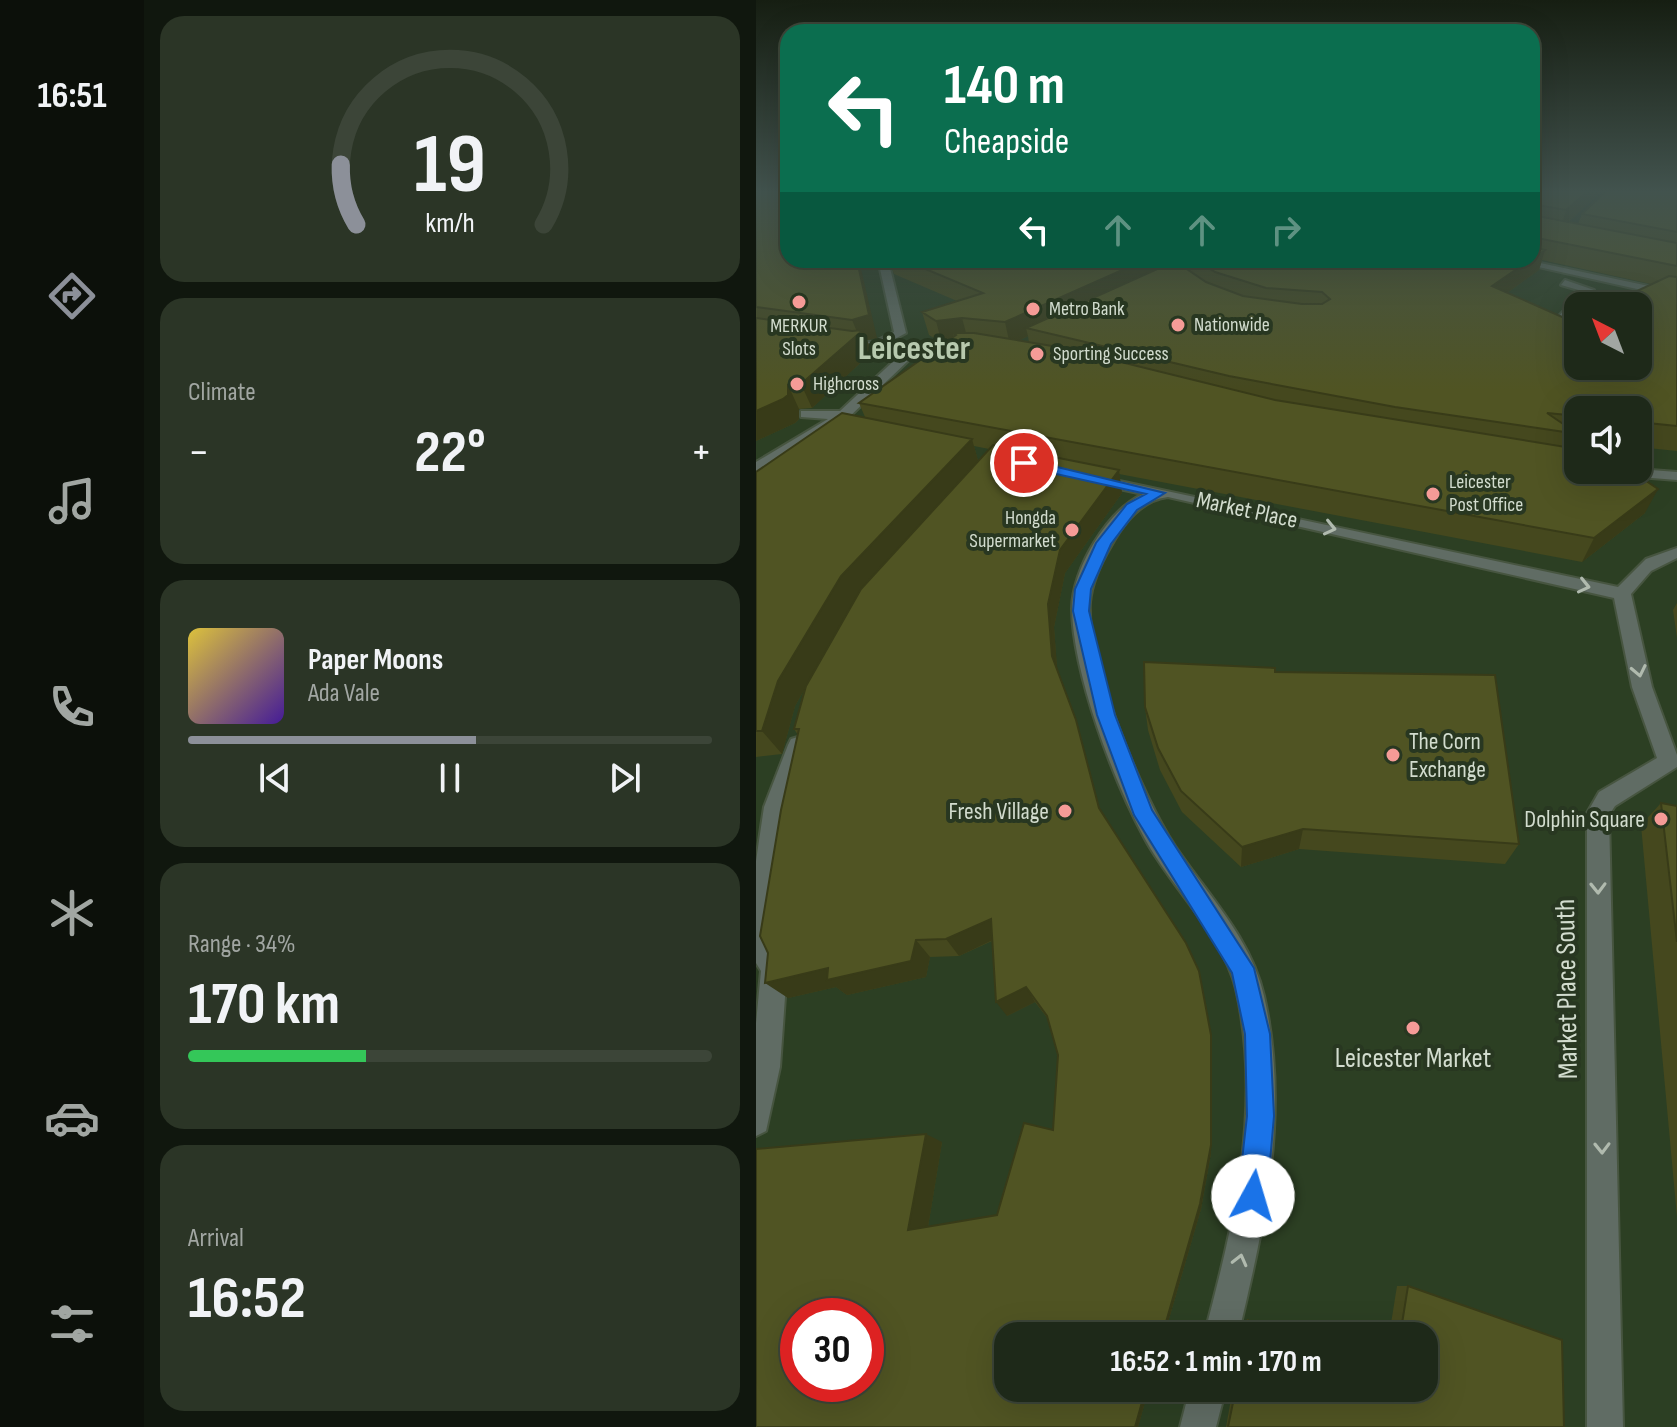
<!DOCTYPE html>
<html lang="en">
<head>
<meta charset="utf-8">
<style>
  body { margin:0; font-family:"Sofia Sans Condensed",sans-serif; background:#2b3526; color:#f1f3f6; height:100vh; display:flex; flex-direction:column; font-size:30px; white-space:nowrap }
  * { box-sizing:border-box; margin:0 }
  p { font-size:26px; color:#a1a6a2 }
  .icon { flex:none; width:44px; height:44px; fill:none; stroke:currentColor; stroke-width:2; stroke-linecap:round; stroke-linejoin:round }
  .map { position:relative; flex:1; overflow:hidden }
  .sheet { display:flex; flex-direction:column; gap:16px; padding:16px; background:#10170e; width:612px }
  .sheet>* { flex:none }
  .guide { position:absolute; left:24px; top:24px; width:760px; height:244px; border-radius:24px; box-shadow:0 8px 32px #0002,0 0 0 2px #3c4538; background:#0b6e4f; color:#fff; overflow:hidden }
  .needle { width:52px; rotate:318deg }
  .controls { position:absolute; left:808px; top:292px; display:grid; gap:16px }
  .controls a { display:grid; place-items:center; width:88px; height:88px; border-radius:16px; background:#1e2919; box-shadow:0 8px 32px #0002,0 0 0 2px #3c4538; font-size:40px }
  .speed { position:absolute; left:24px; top:1298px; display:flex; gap:16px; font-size:40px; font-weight:700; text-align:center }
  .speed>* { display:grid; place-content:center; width:104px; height:104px; border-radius:50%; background:#1e2919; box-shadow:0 8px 32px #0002,0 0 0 2px #3c4538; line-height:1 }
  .speed .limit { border:12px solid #d22; background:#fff; color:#111 }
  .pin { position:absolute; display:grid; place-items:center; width:68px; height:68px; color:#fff; margin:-34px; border:4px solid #fff; border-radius:50%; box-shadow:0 2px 8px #0007 }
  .me { position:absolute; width:88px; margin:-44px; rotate:6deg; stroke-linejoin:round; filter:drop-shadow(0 0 6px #0008) }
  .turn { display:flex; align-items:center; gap:28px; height:168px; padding:0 32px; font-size:36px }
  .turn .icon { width:104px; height:104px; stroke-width:2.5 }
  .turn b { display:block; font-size:56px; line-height:68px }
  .lanes { display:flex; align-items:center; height:76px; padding:0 32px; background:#0003; justify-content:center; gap:40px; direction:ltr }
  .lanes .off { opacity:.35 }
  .big { font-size:60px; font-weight:700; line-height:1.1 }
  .sheet .card { flex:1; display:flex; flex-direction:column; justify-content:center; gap:12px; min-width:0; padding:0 28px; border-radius:24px; background:#2b3526 }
  .sheet .dial { align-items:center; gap:0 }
  .dial svg { height:208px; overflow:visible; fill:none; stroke:#3c4538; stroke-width:7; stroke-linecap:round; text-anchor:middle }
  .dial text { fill:#f1f3f6; stroke:none }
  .song { display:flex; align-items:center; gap:24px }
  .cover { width:96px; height:96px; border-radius:12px; background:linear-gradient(135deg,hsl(50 70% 55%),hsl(260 70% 35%)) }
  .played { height:8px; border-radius:4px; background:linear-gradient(90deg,#8c9099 55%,#3c4538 55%) }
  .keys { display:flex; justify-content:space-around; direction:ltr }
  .heat { display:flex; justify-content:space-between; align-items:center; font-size:44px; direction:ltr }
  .charge { height:12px; border-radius:6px; background:linear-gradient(90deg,#34c759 34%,#3c4538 0) }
  .trip { position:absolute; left:238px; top:1322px; width:444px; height:80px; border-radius:24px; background:#1e2919; box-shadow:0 8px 32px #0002,0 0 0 2px #3c4538; font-weight:700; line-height:80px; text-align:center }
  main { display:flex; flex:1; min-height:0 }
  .tabs { display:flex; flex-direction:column; width:144px; justify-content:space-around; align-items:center; background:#0c100a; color:#a1a6a2 }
  .tabs .icon { width:56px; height:56px }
  .tabs .active { color:#8c9099 }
  .tabs b { font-size:36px; color:#f1f3f6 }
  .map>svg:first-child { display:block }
  .built { fill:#2c3f23; fill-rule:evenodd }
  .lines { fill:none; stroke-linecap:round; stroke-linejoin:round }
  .minor-casing { stroke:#475540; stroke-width:4 }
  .minor { fill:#606c64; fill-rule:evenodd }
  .wall { fill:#45481e; fill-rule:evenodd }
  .shaded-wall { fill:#383b18 }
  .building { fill:#505423; stroke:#383b18; stroke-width:2; fill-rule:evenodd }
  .oneway { stroke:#b0baae }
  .route { fill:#1a73e8; stroke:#114b97; stroke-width:2 }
  .poi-dot { fill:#f59b97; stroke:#283721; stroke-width:3 }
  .labels { text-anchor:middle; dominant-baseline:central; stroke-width:8; stroke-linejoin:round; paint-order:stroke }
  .far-poi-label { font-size:20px; fill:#d2dcce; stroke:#283721; text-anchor:start }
  .street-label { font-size:24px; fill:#d2dcce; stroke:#283721 }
  .poi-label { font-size:24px; fill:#d2dcce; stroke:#283721; text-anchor:end }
  .near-street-label { font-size:28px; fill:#d2dcce; stroke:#283721 }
  .near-poi-label { font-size:28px; fill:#d2dcce; stroke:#283721 }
  .far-town-label { font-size:34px; font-weight:bold; fill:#b7c9ae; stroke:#283721 }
</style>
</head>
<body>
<main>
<nav class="tabs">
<b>16:51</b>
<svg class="icon active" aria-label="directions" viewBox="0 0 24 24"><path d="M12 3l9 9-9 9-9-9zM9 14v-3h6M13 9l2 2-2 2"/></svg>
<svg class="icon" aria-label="music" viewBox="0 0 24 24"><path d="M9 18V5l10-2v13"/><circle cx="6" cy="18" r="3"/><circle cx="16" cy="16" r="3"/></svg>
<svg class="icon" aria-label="phone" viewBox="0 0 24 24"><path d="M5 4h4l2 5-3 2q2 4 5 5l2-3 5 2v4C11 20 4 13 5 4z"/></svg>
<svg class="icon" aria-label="climate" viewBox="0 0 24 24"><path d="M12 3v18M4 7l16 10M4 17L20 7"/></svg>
<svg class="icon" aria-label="car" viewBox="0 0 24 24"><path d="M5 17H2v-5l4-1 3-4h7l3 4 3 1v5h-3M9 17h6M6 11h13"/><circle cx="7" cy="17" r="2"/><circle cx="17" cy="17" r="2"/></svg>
<svg class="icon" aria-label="filters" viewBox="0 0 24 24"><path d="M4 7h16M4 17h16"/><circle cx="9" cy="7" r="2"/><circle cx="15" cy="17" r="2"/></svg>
</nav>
<section class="sheet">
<div class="card dial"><svg viewBox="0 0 100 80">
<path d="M14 69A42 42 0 1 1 86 69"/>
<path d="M14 69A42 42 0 0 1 8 46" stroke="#8c9099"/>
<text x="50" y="56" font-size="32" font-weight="700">19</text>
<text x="50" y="72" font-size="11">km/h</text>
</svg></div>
<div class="card"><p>Climate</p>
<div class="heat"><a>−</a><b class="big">22°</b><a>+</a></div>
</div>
<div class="card">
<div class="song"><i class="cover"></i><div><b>Paper Moons</b><p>Ada Vale</p></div></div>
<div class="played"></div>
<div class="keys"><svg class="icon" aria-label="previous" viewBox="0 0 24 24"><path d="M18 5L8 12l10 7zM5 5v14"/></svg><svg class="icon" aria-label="pause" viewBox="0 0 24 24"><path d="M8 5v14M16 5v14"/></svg><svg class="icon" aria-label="next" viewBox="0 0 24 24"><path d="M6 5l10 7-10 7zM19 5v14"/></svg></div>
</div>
<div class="card"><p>Range · 34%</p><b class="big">170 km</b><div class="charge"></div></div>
<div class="card"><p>Arrival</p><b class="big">16:52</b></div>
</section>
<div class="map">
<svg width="921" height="1427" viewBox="0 0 921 1427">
  <rect width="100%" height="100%" fill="#283721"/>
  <!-- built -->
  <path class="built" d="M921,259v1168h-921v-1098l32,-69zM822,306h60v60h-60zM822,410h60v60h-60zM42,1316h68v68h-68zM252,1336h416v52h-416z"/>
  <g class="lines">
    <!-- minor casing -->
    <g class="minor-casing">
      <path id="minor" d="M122,260h10l18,73 -30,16 -37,-3v-4l4,-1 31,1 20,-10z
        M751,260h19l151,32v6z
        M809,280l29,10 -34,33 -5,-3 27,-29 -21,-6z
        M201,344l4,1v4l-51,10 -62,59 -92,54v-10l72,-43 -27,-2v-6h39l59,-55 -7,-8 2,-2h8l7,6z
        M882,469l39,3v8l-76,-6 -7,-4z
        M340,476l522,111 28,-28 31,-11v10l-26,13 -20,23 21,93 25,68v12l-62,39 -6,9 14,612h-36v-614l12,-21 58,-34 -25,-71 -18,-89 -446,-101c-27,3 -45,27 -57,49 -10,17 -19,36 -21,56 -4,58 52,195 85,244 32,48 76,92 89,150 26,115 1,227 -26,340h-34c30,-114 59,-229 32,-347 -12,-52 -65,-102 -91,-150 -31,-57 -72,-165 -73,-230 0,-40 35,-98 71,-115l-52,-11v-6z
        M42,737l7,2 3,6 -22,62 -16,131 17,31 -7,98 -14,64 -10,5v-113l5,-52 -5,-8v-102l8,-54 24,-62 3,-6z
        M434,1388h36l-10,39h-36z"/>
    </g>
    <!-- minor -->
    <use href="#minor" class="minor"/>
  </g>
  <!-- wall -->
  <path class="wall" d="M0,190l121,148 -10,2 5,12 -60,56 -13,1v10l-4,4 -39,18z
    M776,190h71l-35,32 10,2 4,-10 95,-24v261l-39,-4v-37h-60v31h-3l-3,7 73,65 -63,49 -463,-88 3,19 -57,80 -11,54 3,43 42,138 112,345 -10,56 -37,127h-156l141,52 -11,39h-382l186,-285 -14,85 69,-12 56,-85 5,-75 -10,-36 -13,-17 -28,14 -15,-75 -33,15 -29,1 -4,20 -79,18 -11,-8 -48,11 10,-263 -4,-6 10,-39 -9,16 -13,48 -26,3v-285l109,-55 -6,-14 85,-59 -15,-9 -7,-23 35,-11 -63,-27 -5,-14h643zM786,260l109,24 -73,82 -71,-73 32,-23zM432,261v9l-7,-5zM272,336l1,7 -11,-2zM218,446l15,3 -11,12z
    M105,260h15v7z
    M921,603v35l-4,-28z
    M519,672l244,172 -14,20 -206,-15 -58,18 -59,-55 -22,-42 -12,-40 -3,-23z
    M905,803l16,3v411l-36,-392z
    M641,1286h11l156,141h-338l7,-39h191v-52h-35z
    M491,1319l44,17h-47z"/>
  <!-- shaded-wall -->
  <path class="shaded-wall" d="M833,190h14l-43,40 6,-20z
    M789,250l-6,20 -53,38 6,-22z
    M101,260h2l18,78 -10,2 5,12 -60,56 -11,-24 57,-50 -6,-14z
    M389,260h43v1l-148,70 -14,-3 2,8 -18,9 -5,-23z
    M206,318l6,22 -15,-7 2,9 -13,2 -6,-23z
    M32,385l11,24v10l-4,4 -39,18v-30z
    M216,439l7,25 -125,138 -59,104 -13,48 -20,-23 16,-50 63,-105z
    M363,470l3,23 -57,80 -11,54 4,52 -6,-23 -4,-52 12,-54z
    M902,489l-13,24 -63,49 12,-24z
    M547,829l-4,20 -58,18 1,-20z
    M235,919l10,17 -42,20 -13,-17z
    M160,940l14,17 -4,20 -79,18 -11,-8 -48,11 -23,-15 63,-15z
    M270,987l9,15 -28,14 -11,-14z
    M455,1035v118l-10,56 -37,127h-2z
    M170,1134l16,8 -15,91 -19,-3z
    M491,1319l44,17h-4l-38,-15z
    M390,1388h3l-11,39h-3z"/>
  <!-- building -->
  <path class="building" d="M0,190h32v70h69l12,55 -17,5 -96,-13z
    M776,190h57l-23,20 -28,-5 -3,3 2,8 140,27v23l-145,-29z
    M851,190h70v42l-95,-18z
    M776,247l13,3 -13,9z
    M148,260h241l-140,62 -43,-4 -26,3 -14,-9 61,-19z
    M441,260h333l-38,26 86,38v42h60v-60h-33l64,-30 8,1v149l-39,-4v-12h-60v6l-31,-3 31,21 -183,-27 -166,-31 -203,-48 149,-67 31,21 37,14 59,8h20l8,-5 -8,-7 -56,-4 -51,-16z
    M0,318l96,13 11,-1 -62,54 -13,1v10l-5,4 -27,12z
    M197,333h21l90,15 211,52 303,49v21h52l28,19 -64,49 -735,-135 97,-68z
    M86,413l130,26 -131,137 -63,105 -16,50h-6v-259z
    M237,445l126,25 -59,80 -12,54 4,52 24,64 23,88 87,135 13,28 12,64v110l-11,59 -38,132h-154v52h138l-11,39h-379v-278l170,-15 -18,96 89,-15 27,-92 29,7 5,-75 -11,-39 -21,-29 -30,15 -5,-83 -45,20 -30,1 -5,21 -84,19 1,-12 -63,15 3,-30 -8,-17 21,-126 18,-81h-5l12,-43 55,-97zM42,1316h68v68h-68z
    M388,662l131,6v4l220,3 24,169 -216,-15 -61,18 -61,-56 -23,-43 -13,-41z
    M905,803l16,3v136z
    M652,1286l154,54 2,87h-336l8,-39h188v-52h-24z
    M493,1321l38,15h-41z"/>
  <!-- one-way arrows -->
  <defs><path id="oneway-chevron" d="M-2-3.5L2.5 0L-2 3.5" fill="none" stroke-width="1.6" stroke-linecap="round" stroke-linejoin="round" transform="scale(2)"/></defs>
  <g class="oneway">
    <use href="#oneway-chevron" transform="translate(574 528) rotate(13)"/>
    <use href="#oneway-chevron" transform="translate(828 586) rotate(13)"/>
    <use href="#oneway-chevron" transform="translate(883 671) rotate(78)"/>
    <use href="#oneway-chevron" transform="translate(842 888) rotate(89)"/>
    <use href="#oneway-chevron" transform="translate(846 1148) rotate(89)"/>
    <use href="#oneway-chevron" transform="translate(484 1260) rotate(-76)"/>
  </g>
  <!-- sky -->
  <linearGradient id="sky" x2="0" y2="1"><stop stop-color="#161e12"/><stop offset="0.49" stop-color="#42534e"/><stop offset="1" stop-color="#42534e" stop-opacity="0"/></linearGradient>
  <rect width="921" height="390" fill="url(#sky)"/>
  <!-- route -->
  <path class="route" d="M268,459l141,34 -28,17 -26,34 -20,45 -2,22 26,104 37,95 102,158 16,66 4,82 -7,80 -4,10 -10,4 -10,-4 -5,-10 9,-80 -2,-82 -13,-61 -98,-158 -37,-100 -24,-104 2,-22 21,-46 31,-39 19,-10 -126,-28v-6z"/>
  <!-- markers -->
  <g class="poi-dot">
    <circle cx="43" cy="302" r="8"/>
    <circle cx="277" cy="309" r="8"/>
    <circle cx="422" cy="325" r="8"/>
    <circle cx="281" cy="354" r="8"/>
    <circle cx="41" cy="384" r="8"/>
    <circle cx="677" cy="494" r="8"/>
    <circle cx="316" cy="530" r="8"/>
    <circle cx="637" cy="755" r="8"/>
    <circle cx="309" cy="811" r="8"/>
    <circle cx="905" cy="819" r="8"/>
    <circle cx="657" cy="1028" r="8"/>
  </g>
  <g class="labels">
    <!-- far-poi labels -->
    <g class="far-poi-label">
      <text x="293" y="309">Metro Bank</text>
      <text x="438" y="325">Nationwide</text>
      <text x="43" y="326" text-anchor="middle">MERKUR<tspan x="43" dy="23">Slots</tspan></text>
      <text x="297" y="354">Sporting Success</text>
      <text x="57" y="384">Highcross</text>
      <text x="693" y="482">Leicester<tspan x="693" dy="23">Post Office</tspan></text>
      <text x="300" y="518" text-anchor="end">Hongda<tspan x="300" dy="23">Supermarket</tspan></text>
    </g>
    <!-- street labels -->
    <g class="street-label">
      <text transform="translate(491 510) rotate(12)">Market Place</text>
    </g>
    <!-- poi labels -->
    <g class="poi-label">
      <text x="653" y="741" text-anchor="start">The Corn<tspan x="653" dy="28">Exchange</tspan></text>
      <text x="293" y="811">Fresh Village</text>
      <text x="889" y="819">Dolphin Square</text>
    </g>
    <!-- near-street labels -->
    <g class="near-street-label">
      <text transform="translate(811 989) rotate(-91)">Market Place South</text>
    </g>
    <!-- near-poi labels -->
    <g class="near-poi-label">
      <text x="657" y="1058">Leicester Market</text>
    </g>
    <!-- far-town labels -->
    <g class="far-town-label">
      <text x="158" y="348">Leicester</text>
    </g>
  </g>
</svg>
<div class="controls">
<a><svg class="needle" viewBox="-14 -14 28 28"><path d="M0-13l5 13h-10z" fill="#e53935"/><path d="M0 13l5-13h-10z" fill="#a1a6a2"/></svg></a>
<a><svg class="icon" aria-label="sound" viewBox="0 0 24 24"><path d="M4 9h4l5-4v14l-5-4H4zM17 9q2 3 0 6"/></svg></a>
</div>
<div class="speed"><div class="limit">30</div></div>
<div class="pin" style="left:268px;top:463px;background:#d93025"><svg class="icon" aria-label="arrive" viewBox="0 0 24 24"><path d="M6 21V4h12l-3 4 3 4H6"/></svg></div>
<svg class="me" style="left:497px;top:1196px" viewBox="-20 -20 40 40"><circle r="19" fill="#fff"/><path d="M0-13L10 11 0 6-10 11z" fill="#1a73e8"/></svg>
<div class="trip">16:52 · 1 min · 170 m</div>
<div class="guide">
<div class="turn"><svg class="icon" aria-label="left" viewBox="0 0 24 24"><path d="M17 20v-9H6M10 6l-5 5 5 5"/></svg><div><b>140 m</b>Cheapside</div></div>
<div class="lanes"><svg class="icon" aria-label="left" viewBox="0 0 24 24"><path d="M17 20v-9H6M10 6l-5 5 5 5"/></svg><svg class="icon off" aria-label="ahead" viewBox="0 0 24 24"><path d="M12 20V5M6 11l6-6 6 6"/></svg><svg class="icon off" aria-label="ahead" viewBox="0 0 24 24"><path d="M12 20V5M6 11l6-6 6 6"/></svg><svg class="icon off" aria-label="right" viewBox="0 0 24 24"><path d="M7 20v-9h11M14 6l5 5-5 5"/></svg></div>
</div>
</div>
</main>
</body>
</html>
